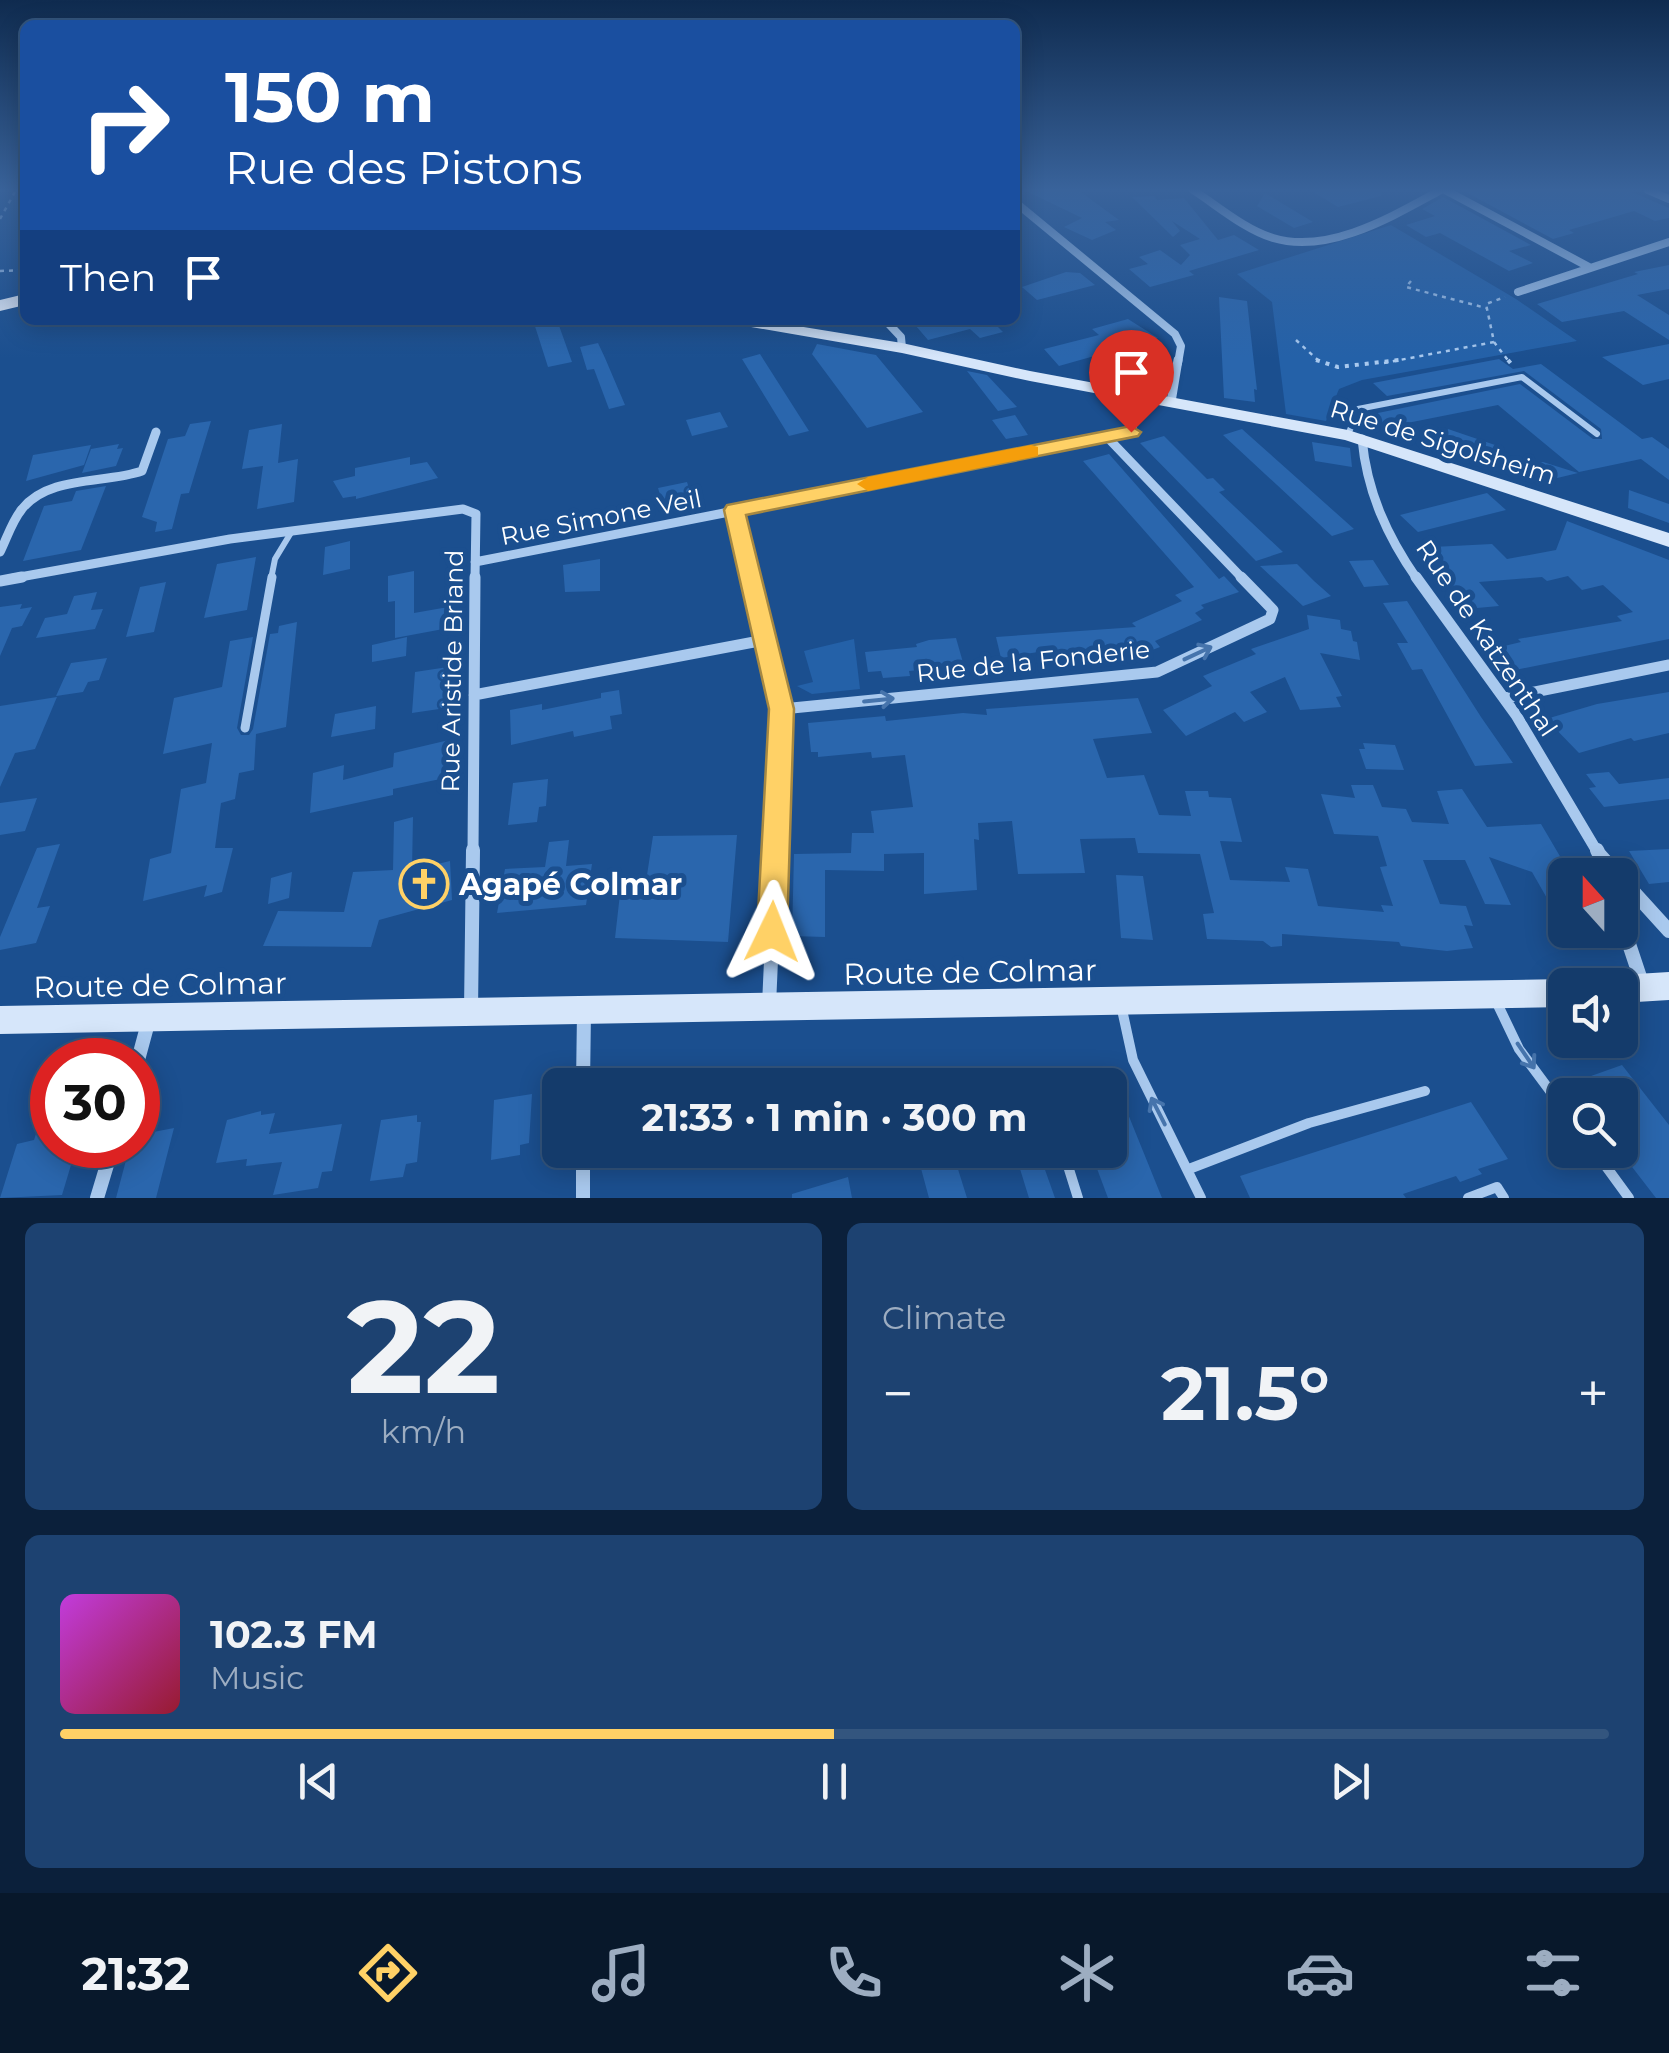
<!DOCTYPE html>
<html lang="en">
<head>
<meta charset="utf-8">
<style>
  body { margin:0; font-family:Montserrat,sans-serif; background:#1d4271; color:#f1f3f6; height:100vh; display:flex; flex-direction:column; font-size:38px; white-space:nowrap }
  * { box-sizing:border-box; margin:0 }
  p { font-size:32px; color:#9dadc1 }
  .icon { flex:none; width:55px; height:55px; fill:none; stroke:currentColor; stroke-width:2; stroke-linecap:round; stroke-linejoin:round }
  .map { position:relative; height:1198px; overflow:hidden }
  .details { display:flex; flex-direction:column; gap:25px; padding:25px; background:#0b203b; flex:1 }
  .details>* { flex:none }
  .guide { position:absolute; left:20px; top:20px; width:1000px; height:305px; border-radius:15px; box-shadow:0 5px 25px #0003,0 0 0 2px #33557e; background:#1a4fa0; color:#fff; overflow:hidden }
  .needle { width:65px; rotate:339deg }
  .tools { position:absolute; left:1548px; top:858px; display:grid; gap:20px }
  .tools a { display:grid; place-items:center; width:90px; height:90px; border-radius:15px; background:#143b6b; box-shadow:0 5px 25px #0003,0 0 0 2px #33557e; font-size:50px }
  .speed { position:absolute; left:30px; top:1038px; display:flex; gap:20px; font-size:50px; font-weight:700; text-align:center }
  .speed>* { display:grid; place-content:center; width:130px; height:130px; border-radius:50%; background:#143b6b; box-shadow:0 5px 25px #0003,0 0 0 2px #33557e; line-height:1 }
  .speed .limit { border:15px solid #d22; background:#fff; color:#111 }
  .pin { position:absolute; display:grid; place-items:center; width:85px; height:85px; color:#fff; margin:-102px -42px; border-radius:50% 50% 50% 0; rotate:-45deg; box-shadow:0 0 10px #0007 }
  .pin .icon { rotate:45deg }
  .me { position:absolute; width:110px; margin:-55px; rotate:2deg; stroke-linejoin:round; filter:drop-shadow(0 0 8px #0008) }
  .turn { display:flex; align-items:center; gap:35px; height:210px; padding:0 40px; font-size:45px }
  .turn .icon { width:130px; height:130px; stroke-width:2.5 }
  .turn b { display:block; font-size:70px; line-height:85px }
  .then { display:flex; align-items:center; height:95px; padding:0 40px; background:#0003; gap:20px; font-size:38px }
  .big { font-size:75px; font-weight:700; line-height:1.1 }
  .details .tile { flex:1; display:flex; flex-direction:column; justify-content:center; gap:15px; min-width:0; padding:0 35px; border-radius:15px; background:#1d4271 }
  .details .dial { align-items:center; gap:0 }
  .dial b { font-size:130px; line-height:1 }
  .song { display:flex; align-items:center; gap:30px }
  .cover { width:120px; height:120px; border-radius:15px; background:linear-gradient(135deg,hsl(290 70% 55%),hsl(350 70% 35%)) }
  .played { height:10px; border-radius:5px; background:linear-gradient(90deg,#ffd166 50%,#33557e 50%) }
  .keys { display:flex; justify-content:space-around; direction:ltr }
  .heat { display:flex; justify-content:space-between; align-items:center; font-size:55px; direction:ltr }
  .details .tiles { flex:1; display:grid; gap:25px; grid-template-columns:1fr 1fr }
  .tile:last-child { grid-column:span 2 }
  .trip { position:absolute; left:542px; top:1068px; width:585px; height:100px; border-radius:15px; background:#143b6b; box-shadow:0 5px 25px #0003,0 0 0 2px #33557e; font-weight:700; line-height:100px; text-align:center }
  .tabs { display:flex; height:160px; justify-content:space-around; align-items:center; background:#08182b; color:#9dadc1 }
  .tabs .icon { width:70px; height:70px }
  .tabs .active { color:#ffd166 }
  .tabs b { font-size:45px; color:#f1f3f6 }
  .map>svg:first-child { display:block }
  .green { fill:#2461a8 }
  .building { fill:#2a66ad }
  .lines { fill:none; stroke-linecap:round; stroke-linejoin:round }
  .path-far1 { stroke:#a9c9ee; stroke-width:2.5; stroke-dasharray:4 5; stroke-linecap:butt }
  .path { stroke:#a9c9ee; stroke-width:4; stroke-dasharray:4 6; stroke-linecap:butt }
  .lane-far2 { stroke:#a9c9ee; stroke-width:6 }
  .lane-far1 { stroke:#a9c9ee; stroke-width:9 }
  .lane { stroke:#a9c9ee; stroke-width:10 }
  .street-far3 { stroke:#a9c9ee; stroke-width:8 }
  .street-far2 { stroke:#a9c9ee; stroke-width:9 }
  .street-far1 { stroke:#a9c9ee; stroke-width:11 }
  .street { stroke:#a9c9ee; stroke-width:14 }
  .secondary { fill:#d6e6fa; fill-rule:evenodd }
  .primary { fill:#f0f6ff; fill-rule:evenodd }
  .oneway { stroke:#4674ac }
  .route { fill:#ffd166; stroke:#a68842; stroke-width:2.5 }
  .slow { fill:#f59e0b }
  .labels { text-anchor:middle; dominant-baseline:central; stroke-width:10; stroke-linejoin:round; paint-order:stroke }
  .street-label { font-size:25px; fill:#fff; stroke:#1b4f8f }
  .near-poi-label { font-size:30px; font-weight:bold; fill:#fff; stroke:#1b4f8f; text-anchor:start }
  .near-street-label { font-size:30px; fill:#fff; stroke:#1b4f8f }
</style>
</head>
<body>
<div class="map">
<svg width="1669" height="1198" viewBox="0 0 1669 1198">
  <rect width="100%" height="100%" fill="#1b4f8f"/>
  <!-- green -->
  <path class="green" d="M1391,225l125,74 61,42 -215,39 -23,9 -13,32 -40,-7 -14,-112 -35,-28z
    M854,639l6,50 -48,5 -15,-8 16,-4 -9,-31z"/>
  <!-- building -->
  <path class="building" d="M1024,190h54l41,30 -14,2 11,8 -24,10 -28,-13 18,-9z
    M1310,190h70l1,6 -43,11z
    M1462,190h165l42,18v10l-14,3 -21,-10 -65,19 5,3 -21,6z
    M1265,193l48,29 -19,6 -37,-22z
    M1154,196l3,4 27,-2 34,42 16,-5 25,15 -70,21 5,4 -44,12 -21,-18 19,-5 -9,-7 21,-7 21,15 9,-10 -10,-10 20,-6 -28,-18 8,10 -7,6 -41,-40z
    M1443,197l88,48 -22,6 24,12 -24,8 -69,-38 -14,4 -20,-12 29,-9 -13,-7z
    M1669,265v24l-32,6 32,20v25l-45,-29 -62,11 -25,-18 101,-30 -4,-2z
    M1066,272l14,1 15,12 -58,15 -15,-13z
    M1219,297l28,4 10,89 -3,-1 1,13 -31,-4z
    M1128,319l30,19 -99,28 -15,-17 55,-14 -7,-6z
    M533,320h24l15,42 -24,5z
    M938,320h53l12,12 -23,6 -10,-9 -42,11 -12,-14z
    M598,343l7,15 20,47 -16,4 -15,-40 -7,1 -7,-23z
    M817,344l59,11 47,57 -56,16 -55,-74z
    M1669,344v35l-26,6 -41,-28z
    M760,354l49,77 -20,5 -47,-77z
    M1499,359l14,10 28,-5 101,75 10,-2 17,12v31l-28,-21 -62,13 -81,-67 -111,22 -14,-13 147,-30 73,55h9l-1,-10 -77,-58 -137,25 -14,-13z
    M967,371l20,4 30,32 -19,4z
    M720,412l8,15 -36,9 -6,-16z
    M1015,415l13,20 -22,4 -14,-19z
    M211,421l-22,72 -8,1 -9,35 -17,3 2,-10 -15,-5 26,-78 17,-3 5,-12z
    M282,424l-4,39 20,-4 -4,43 -37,7 6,-43 -21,3 7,-39z
    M1242,429l19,17 93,83 -22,7 -109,-101z
    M1448,429l50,17 -5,15 -50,-17z
    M1164,436l43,43 6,-1 12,12 -6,2 64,60 -27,9 -116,-118z
    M1312,442l38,6 2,19 -37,-6z
    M119,444l-2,5 6,-1 -7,18 -34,7 9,-24z
    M91,445l-7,20 -58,16 7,-26z
    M1109,454l110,125 5,-3 15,16 -38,13 3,3 -9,5 7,7 -47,21 5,6 -28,11 -10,1 -6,-8 -56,7 -3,-9 -56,9 -5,-21 140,-10 -4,-4 50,-22 -7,-6 19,-8 -111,-126z
    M410,457v8l17,-3 11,16 -82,21v-3l-13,2 -10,-17 22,-5v-8z
    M1543,462l35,11 -29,7 -35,-11z
    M687,482l6,19 -30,4 -5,-17z
    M106,486l-25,64 -58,11 21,-55 28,-5 4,-10z
    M1629,490l40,14v19l-41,-15z
    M1487,493l19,17 -88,22 -18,-17z
    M1567,521l102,39v79l-154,31 -19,-22 25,-6 -3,-3 104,-18 -5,-5 16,-4 -30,-27 -21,5 -14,-14 -21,5 -5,-4 -63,5 20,24 -33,3 -40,-53 14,-1 -7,-8 59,-3 15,15 49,-9z
    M350,541v28l-27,6 2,-28z
    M256,557l-9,53 -43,8 13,-54z
    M600,559v32l-35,1 -2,-27z
    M1373,560l16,25 -25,2 -15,-26z
    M1297,564l17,17 17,15 -28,10 -43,-40z
    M414,571v42l40,-7v21l-59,11v-37l-7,1v-26z
    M166,582l-12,50 -28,5 14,-50z
    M97,592l-6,18 12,-1 -8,20 -59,9 9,-20 22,-4 7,-18z
    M1407,601l74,116 32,46 -38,3 -53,-97 -10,1 -15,-27h11l-25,-40z
    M22,604l-2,5 12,-2 -10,19 -10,2 -12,28v-49z
    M1307,615l33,5 1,9 10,2 2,10 4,1 3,18 -40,-7 22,43 -6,1 5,10 -41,3 -15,-33 -35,15 17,20 -23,10 -9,-10 -49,24 -23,-26 49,-24 -9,-10 53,-22 -5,-5 58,-20z
    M297,622l-11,105 -30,7 -2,36 -15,3 -4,26 -14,4 -6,45h18l-11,44 -18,5 3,-12 -64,16 7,-42 21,-6 10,-64 25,-6 6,-40 -49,11 11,-56 48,-11 8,-46 23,-4 -16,91 4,7h8l4,-6 17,-95 8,-1 1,-7z
    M407,637l-1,19 -34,6v-17z
    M956,638l8,28 -55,5 1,5 -27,2 -2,-7 -13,1 -3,-20 52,-5 -1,-3 13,-4z
    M107,658l-8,22 -11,2 -5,10 -27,4 15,-33z
    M448,667l-2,41 -34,5 3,-41z
    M619,690l3,24 -12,2 2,13 -38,8 -1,-6 -62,14 -1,-35 32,-6v6l59,-12v-5z
    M1669,692v41l-35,8 -3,-3 -52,15 -33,-34 51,-15z
    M57,697l-22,52 -20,4 -15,34v-81z
    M1138,698l14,35 -59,6 14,39 37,-3 15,40 32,1 -6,-25h23l1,6 22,1 11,44 -22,-1 10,39 60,2 -5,-15 23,2 10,37 66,6 -3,-7 12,1 -13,-39 7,-1 -9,-30 -44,-2 -13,-40 34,4 -4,-13h22l9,22 24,2 6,13 37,2 -12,-33 25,-2 25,38 54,-3 30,51h-6v32h-13l-20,-35 -43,-15 22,48 -26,-1 -20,-44h-42l17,44 26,2 7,20 -9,-1 9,23 -26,3 -46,-5 -2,-4 -117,-8v12l-11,1 -8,-6 -56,-2 -4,-25 11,-1 -14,-59 -62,-1 -3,-15 -55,1 5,34 -67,1 -6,-53 -34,2 1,17 -5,-1 3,51 -53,4v-41l-40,1v17l-59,-1v67l-33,-1 2,-82 57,-1 1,-20h22l-3,-22 42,-4 -8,-52 -33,3 -1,-6 -53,5v-5h-7l-3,-29 77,-7 1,5 77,-8 24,2 -1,-6z
    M376,706l-1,23 -44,8 4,-23z
    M449,740l1,27 -6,2 1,9 -52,11v6l-83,18 3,-40 31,-8 -1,15 50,-13 1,-14z
    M1363,743l32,2 9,25 -38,-1 -7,-20h6z
    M1609,772l10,12 50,-6v21l-65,8 -15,-19 7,-1 -10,-13z
    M548,779l-2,27 -7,1 -2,15 -29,3 5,-42z
    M37,798l-12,33 -25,4v-32z
    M413,817l-1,53 38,-9 2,39 -73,20 -8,27 -108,-1 15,-35 66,1 9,-40 40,-2 1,-48z
    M737,835l-9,107 -113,-4 6,-53 4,-9 22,-1 6,-39z
    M569,840l-3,26 26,-2 -6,41 -89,8 8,-44 40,-2 4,-25z
    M60,844l-23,64 13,-2 -14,37 -36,7v-13l37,-89z
    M1669,849v33l-20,2 -20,-33z
    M292,872l-3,26 -21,6 3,-26z
    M1116,875l27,1 10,64 -32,-2z
    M1622,1065l47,60v73h-13l-37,-48 20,-12 -19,-25v-18h-14l-15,-19z
    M1111,1072l51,126h-54l-18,-48h20z
    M49,1094l3,1v50h25l-15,50 -62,3 17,-54 17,-4z
    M532,1094l-3,49 -9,2v10l-29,5 3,-60z
    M1471,1102l37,57 -30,10 4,5 -22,8 -4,-6 -53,18 3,4h-156l-10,-22z
    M261,1111v4l14,-2 -6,21 73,-10 -10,47 -10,1 -4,16 -45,7 9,-33 -36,4 1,-7 -31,4 11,-43z
    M417,1115v7h4l-4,40 -11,2 -3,13 -33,4 11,-61z
    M174,1128l-18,70h-40l14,-53h8v-10z
    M859,1150h52l1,5 -48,13z
    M916,1150h36l15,48h-38z
    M1038,1150l17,48h-26l-13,-42z
    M848,1177l4,21h-60v-4z"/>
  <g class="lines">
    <!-- path-far1 -->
    <path class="path-far1" d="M0,219l16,-29
      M0,271l25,-1
      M1411,281l-5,6 80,21
      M1296,340l25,23
      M1494,342l16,21
      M1384,363l110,-21 -8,-38 19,-7"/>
    <!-- path -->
    <path class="path" d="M1316,360l22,7 61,-7
      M1508,360l5,6"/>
    <!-- lane-far2 -->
    <path class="lane-far2" d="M1348,435l10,-26 164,-32 75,57
      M271,579l4,-20 17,-28"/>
    <!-- lane-far1 -->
    <path class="lane-far1" d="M245,728l27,-151"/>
    <!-- lane -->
    <path class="lane" d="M1496,1001l23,48 46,62
      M1121,1005l12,55 68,138
      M1063,1150l15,48
      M1594,1150l35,48
      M1189,1169l120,-46 116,-32
      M1468,1198l29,-11 7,11"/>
    <!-- street-far3 -->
    <path class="street-far3" d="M1193,190c25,16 51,39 80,48 56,17 120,-22 168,-48
      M1445,190l144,77
      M1648,190l21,9
      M1015,202l160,132 6,12 -3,17
      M1518,292l151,-50
      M885,320l16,17 1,11"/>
    <!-- street-far2 -->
    <path class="street-far2" d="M1171,402l7,-42
      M1107,437l136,142
      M1362,439c5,53 25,97 55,140
      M0,552c7,-14 12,-31 22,-43 27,-34 83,-25 120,-38l14,-39
      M475,562l259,-51
      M9,579l221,-40 233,-30 13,5 -1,65
      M751,579l-17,-68 397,-79 8,-35"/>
    <!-- street-far1 -->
    <path class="street-far1" d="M750,577l32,132 -6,144
      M1416,577l100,138 82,138
      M0,581l22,-4
      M474,695l291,-55
      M1505,698l164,-33
      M782,709l375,-37 113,-53 3,-9 -32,-33
      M473,853l2,-276"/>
    <!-- street -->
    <path class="street" d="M1597,850l2,4
      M1606,875l-7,-21 19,21
      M1620,877l49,54
      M1620,917l22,66
      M769,1005l7,-155
      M471,1010l2,-160
      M138,1060l10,-37
      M583,1085l1,-73
      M583,1150v48
      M97,1198l16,-53"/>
    <!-- secondary -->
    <path class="secondary" d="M727,320h34l141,23 128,28 318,59 321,103v14l-324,-107 -315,-59 -128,-28 -168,-29z
      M1669,972v28l-49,3v-18h-12l2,-6 10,-4z
      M1565,979l10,6h-10v22l-1565,27v-28z"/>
    <!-- primary -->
    <path class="primary" d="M25,294v11l-25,6v-11z"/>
  </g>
  <!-- one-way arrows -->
  <defs><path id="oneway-shaft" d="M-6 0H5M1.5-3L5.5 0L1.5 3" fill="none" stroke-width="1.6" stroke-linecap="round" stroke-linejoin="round" transform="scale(2.5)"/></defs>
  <g class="oneway">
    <use href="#oneway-shaft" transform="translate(1198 653) rotate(-25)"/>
    <use href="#oneway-shaft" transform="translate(879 700) rotate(-6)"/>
    <use href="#oneway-shaft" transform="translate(1526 1056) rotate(56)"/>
    <use href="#oneway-shaft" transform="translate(1158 1111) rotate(-117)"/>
  </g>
  <!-- sky -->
  <linearGradient id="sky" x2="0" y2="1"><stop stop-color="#0f2b4f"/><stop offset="0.53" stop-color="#39639b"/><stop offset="1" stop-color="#39639b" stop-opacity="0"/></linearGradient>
  <rect width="1669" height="358" fill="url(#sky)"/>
  <!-- route -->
  <path class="route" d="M1131,426l10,6 -3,4 -392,79 48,194 -7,223 -4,11 -11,4 -11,-4 -4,-11 12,-223 -45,-199 3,-5z"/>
  <!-- slow -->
  <path class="slow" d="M1031,445l7,2v9l-170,35 -11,-7 11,-7z"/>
  <!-- icons -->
  <defs>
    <g id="church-ring" transform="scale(2.5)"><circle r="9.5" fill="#1b4f8f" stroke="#ffd166" stroke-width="1.5"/><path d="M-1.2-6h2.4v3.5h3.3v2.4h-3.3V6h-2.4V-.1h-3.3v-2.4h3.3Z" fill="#ffd166"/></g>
  </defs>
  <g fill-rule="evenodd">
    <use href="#church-ring" x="424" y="884"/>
  </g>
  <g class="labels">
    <!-- street labels -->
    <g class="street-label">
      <text transform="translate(1443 442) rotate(17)">Rue de Sigolsheim</text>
      <text transform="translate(601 517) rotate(-11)">Rue Simone Veil</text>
      <text transform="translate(1487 638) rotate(56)">Rue de Katzenthal</text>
      <text transform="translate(1033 661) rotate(-6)">Rue de la Fonderie</text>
      <text transform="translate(452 671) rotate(-89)">Rue Aristide Briand</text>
    </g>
    <!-- near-poi labels -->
    <g class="near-poi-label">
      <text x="459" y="884">Agapé Colmar</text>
    </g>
    <!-- near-street labels -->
    <g class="near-street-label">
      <text transform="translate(970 972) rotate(-1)">Route de Colmar</text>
      <text transform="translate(160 985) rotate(-1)">Route de Colmar</text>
    </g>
  </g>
</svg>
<div class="tools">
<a><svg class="needle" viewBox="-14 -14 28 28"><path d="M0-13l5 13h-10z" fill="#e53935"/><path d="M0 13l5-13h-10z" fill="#9dadc1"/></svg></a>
<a><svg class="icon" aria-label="sound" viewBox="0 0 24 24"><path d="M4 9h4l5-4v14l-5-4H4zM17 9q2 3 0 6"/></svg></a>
<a><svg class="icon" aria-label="search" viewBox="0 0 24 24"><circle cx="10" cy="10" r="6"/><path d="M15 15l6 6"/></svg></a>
</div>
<div class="speed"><div class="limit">30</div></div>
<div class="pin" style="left:1131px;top:432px;background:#d93025"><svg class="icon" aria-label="arrive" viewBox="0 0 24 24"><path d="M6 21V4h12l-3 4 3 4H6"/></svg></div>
<svg class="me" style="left:772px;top:932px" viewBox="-20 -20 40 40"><path d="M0-17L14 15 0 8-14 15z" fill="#ffd166" stroke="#fff" stroke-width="4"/></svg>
<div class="trip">21:33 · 1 min · 300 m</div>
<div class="guide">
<div class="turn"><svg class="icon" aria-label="right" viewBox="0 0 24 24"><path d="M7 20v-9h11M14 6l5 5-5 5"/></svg><div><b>150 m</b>Rue des Pistons</div></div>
<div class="then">Then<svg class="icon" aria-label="arrive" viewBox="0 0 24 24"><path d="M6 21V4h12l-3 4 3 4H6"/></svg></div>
</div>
</div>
<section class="details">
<div class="tiles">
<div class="tile dial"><b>22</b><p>km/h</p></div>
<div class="tile"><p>Climate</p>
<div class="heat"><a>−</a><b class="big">21.5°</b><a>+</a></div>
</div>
<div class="tile">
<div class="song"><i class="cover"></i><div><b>102.3 FM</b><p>Music</p></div></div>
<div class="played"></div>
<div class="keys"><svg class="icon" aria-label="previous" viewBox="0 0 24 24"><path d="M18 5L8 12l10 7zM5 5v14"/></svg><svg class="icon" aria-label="pause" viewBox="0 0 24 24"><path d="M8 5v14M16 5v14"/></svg><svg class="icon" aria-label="next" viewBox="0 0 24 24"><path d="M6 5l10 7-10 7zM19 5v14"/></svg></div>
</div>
</div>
</section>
<nav class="tabs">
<b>21:32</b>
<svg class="icon active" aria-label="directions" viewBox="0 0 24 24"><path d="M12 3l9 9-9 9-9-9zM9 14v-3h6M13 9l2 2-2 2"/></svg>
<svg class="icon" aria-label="music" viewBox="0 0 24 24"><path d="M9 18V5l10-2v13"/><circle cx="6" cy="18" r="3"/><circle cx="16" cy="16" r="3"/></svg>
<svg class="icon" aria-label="phone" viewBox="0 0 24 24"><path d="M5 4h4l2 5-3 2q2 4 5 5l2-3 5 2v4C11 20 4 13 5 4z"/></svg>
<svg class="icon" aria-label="climate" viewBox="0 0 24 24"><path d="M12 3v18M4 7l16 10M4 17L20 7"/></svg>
<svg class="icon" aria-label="car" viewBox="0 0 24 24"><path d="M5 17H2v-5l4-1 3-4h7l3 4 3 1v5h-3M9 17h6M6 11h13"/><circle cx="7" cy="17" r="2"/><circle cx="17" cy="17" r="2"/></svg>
<svg class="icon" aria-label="filters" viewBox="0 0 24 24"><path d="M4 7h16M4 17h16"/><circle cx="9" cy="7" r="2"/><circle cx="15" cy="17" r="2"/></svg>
</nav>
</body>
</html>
